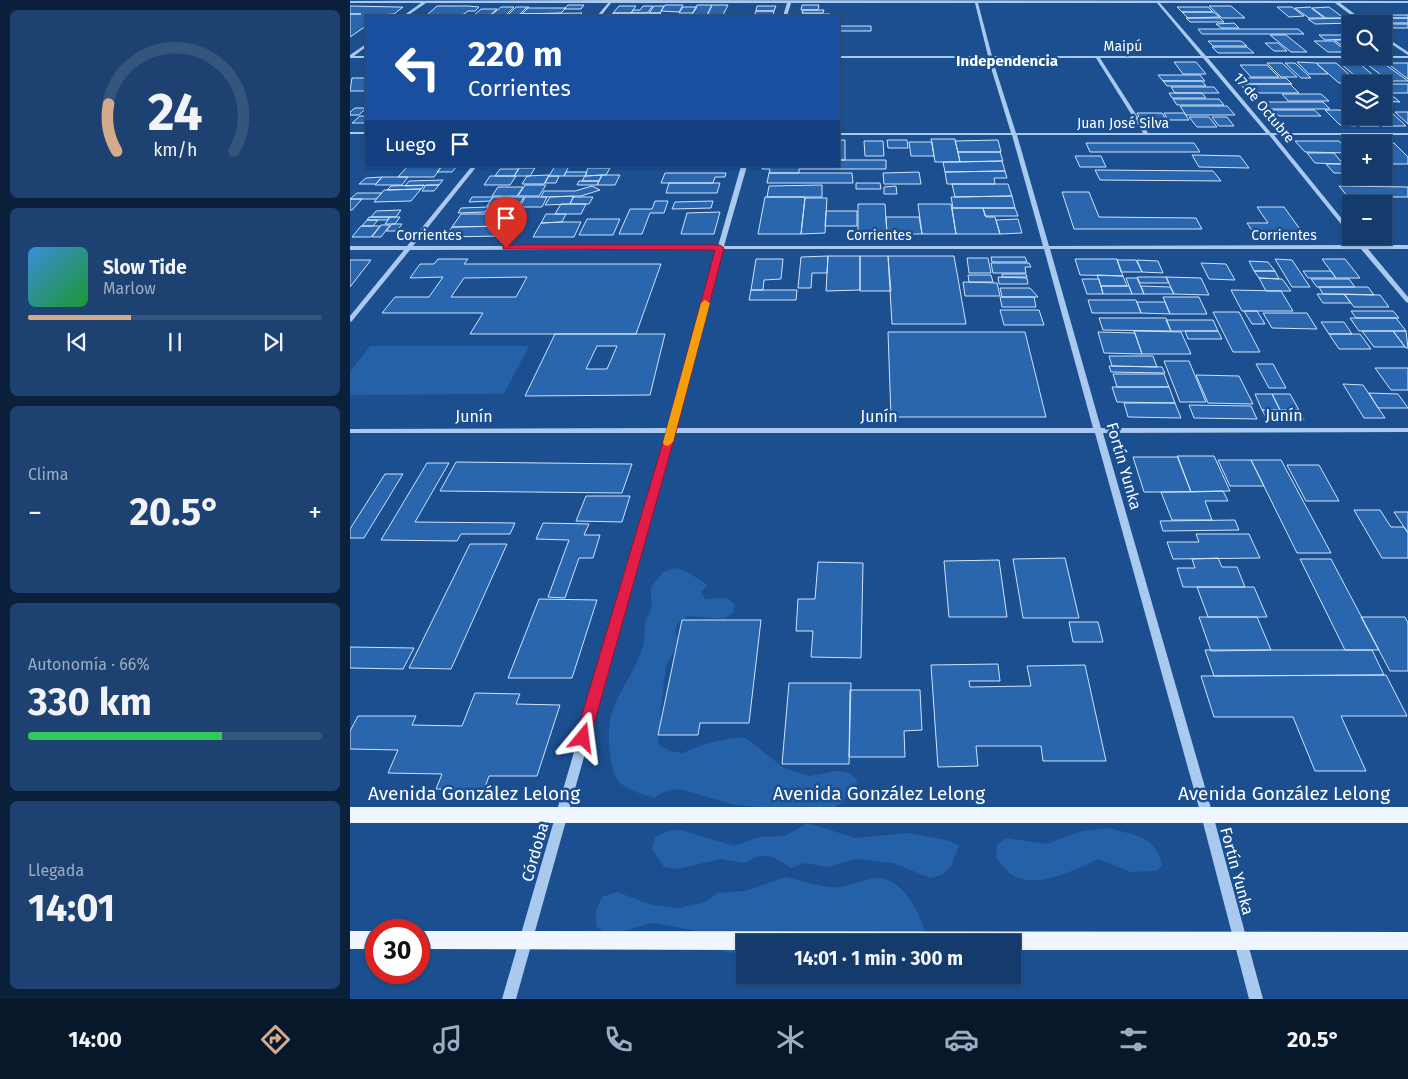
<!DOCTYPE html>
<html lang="es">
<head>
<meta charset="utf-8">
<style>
  body { margin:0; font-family:"Fira Sans",sans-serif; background:#1d4271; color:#f1f3f6; height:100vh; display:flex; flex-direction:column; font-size:19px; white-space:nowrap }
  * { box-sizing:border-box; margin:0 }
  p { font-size:16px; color:#9dadc1 }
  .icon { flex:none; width:28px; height:28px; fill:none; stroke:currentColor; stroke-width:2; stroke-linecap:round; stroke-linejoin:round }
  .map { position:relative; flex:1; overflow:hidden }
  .details { display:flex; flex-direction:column; gap:10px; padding:10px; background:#0b203b; width:350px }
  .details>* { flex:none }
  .top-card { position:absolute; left:15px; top:15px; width:475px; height:152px; border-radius:0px; box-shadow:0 1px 4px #0004,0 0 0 1px #33557e; background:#1a4fa0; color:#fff; overflow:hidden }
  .fabs { position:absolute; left:992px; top:15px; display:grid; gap:10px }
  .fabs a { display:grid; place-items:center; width:50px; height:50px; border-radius:0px; background:#143b6b; box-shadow:0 1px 4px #0004,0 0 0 1px #33557e; font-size:25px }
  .speed { position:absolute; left:15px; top:919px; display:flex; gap:10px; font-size:25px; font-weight:700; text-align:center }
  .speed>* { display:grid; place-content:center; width:65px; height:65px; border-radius:50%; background:#143b6b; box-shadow:0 1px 4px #0004,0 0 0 1px #33557e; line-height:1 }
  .speed .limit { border:8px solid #d22; background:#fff; color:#111 }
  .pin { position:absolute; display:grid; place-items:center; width:42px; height:42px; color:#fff; margin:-51px -21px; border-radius:50% 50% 50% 0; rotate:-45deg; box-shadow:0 0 5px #0007 }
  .pin .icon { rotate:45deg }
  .me { position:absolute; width:55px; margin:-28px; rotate:16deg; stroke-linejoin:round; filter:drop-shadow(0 0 4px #0008) }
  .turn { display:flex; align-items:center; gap:18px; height:105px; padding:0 20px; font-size:22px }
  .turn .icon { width:65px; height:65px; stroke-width:2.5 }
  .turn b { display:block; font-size:35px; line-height:42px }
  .then { display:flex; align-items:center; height:48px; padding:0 20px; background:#0003; gap:10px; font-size:19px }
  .big { font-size:38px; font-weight:700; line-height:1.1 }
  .details .widget { flex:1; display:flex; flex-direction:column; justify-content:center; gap:8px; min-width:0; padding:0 18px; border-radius:8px; background:#1d4271 }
  .details .dial { align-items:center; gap:0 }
  .dial svg { height:130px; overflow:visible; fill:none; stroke:#33557e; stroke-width:7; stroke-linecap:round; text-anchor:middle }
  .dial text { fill:#f1f3f6; stroke:none }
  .song { display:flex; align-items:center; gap:15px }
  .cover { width:60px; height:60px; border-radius:8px; background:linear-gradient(135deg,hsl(210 70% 55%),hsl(130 70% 35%)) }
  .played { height:5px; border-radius:2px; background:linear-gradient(90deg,#d6ab8b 35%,#33557e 35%) }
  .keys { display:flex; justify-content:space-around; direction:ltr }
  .heat { display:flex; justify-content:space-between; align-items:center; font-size:28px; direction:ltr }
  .charge { height:8px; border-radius:4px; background:linear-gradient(90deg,#34c759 66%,#33557e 0) }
  .trip { position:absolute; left:386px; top:934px; width:285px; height:50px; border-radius:0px; background:#143b6b; box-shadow:0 1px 4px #0004,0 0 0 1px #33557e; font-weight:700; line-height:50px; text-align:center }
  .menu { display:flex; height:80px; justify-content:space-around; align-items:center; background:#08182b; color:#9dadc1 }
  .menu .icon { width:35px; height:35px }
  .menu .on { color:#d6ab8b }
  .menu b { font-size:22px; color:#f1f3f6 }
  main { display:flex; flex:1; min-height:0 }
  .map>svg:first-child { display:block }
  .green { fill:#2461a8 }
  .building { fill:#2a66ad; stroke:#cfe3fa; fill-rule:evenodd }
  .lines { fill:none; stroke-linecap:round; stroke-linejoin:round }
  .minor { fill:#a9c9ee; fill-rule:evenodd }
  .major { fill:#f0f6ff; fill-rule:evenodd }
  .route { fill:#e11d48; stroke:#92132f }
  .slow { fill:#f59e0b }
  .labels { text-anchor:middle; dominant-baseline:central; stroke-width:5; stroke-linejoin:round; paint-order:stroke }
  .far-street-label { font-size:14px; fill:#fff; stroke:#1b4f8f }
  .far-neighbourhood-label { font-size:15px; font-weight:bold; fill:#fff; stroke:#1b4f8f }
  .street-label { font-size:16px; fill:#fff; stroke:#1b4f8f }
  .near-street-label { font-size:19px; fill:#fff; stroke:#1b4f8f }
</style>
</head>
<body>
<main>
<section class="details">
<div class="widget dial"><svg viewBox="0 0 100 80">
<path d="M14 69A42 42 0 1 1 86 69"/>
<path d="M14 69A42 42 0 0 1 9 40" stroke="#d6ab8b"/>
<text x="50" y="56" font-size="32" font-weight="700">24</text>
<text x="50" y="72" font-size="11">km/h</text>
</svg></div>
<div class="widget">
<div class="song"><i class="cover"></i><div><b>Slow Tide</b><p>Marlow</p></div></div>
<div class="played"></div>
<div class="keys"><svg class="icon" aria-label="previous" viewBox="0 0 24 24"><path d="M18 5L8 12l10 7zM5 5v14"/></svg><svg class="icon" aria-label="pause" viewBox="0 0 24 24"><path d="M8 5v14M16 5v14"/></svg><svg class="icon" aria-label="next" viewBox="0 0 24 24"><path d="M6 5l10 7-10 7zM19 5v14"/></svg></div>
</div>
<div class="widget"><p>Clima</p>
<div class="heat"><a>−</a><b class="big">20.5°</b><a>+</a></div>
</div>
<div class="widget"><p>Autonomía · 66%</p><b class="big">330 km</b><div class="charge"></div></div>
<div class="widget"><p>Llegada</p><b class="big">14:01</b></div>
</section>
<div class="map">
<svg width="1058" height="999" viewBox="0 0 1058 999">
  <rect width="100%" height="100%" fill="#1b4f8f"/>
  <!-- green -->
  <path class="green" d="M20,346h159l-25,48 -154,1v-23z
    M324,568l10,2 24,15 -7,7 4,7 22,-1 8,6 -2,9 -9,6 -36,-3 -10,6 -3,9 3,8 -2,9 -10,18 -6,49 2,10 -4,10 1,10 10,6 13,2 26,-10 25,-5h13l38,30 25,8 27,-5 13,2 9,8 -15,21 -13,8 -26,-4 -29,3 -43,-5 -52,-15 -14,2 -12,7c-30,-10 -40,-11 -44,-44 -7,-50 16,-62 32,-104 3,-8 2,-18 3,-26 1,-6 4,-9 6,-14 2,-8 -1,-15 0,-23l12,-15z
    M457,823l49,15 53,-5 38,7 12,6 -8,20 -9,9 -12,3 -37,-15 -38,-4 -26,8 -25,-4 -13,5c-19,-12 -25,-18 -46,-5l-25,-4 -42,10 -14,-2 -12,-18 3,-12 13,-6 13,-1 53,16 25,-9 26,-1z
    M760,828c25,8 46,7 52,37l-5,6 -27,1 -31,-13c-24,10 -56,29 -83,18 -8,-3 -15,-14 -20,-19l1,-13 9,-7 41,6 35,-13z
    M436,877c13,3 42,12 54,10 12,-1 25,-9 38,-9 26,1 44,37 48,60l-10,4h-171v13l-18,-3 -18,-7 -16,-15 -41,-7 -44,12 -12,-9v-15l6,-14 15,-5 35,13 27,3 27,-6 11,-9 28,-2z"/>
  <!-- building -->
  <path class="building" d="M218,5h16l-3,4h-17z
    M315,5h18l-4,7 -18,-1z
    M347,5h15l-5,11h-16z
    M362,5h16l-5,10h-16z
    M452,5h17l-1,5h-17z
    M0,6l48,1h5l-9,7 -28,2v10l-16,11v-23h11h-11z
    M87,6h31l11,1 -4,4h-7l-4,3 -7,2h-42l12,-1z
    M269,6h17l-5,7h-18z
    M293,6h10l-6,7h-16l2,-3h7z
    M304,6h10l-4,7h-11z
    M407,6h19l-2,5h-18z
    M859,6h22l14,12h-23z
    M151,7h13l-9,9h-15z
    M166,7h13l-9,9h-13z
    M333,7h14l-4,6h-14z
    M827,7h31l5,5h-31z
    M927,7h15l12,9 -15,1z
    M960,7l14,11h-15l-14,-10z
    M979,7l15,11h-18l-14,-10z
    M176,8h40l-5,5 -41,1z
    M131,9h16l-8,7h-16z
    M453,10h21l-1,3h-21z
    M406,11h18l-1,5h-19z
    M832,12h31l7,5 -32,1z
    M232,13l-3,3h-62l3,-2z
    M263,13h48l-2,3h-48z
    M452,14h28v2h-29z
    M1019,15h39v3h-34z
    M836,18h34l4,4h-34z
    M997,18l7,5 -39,1 -7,-5z
    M1024,18h34v5h-27z
    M884,23l5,5h-18l-5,-4z
    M1034,24h24v4h-18z
    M489,26h32v5h-32z
    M848,29h100l6,5h-102z
    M920,35h16l21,17h-16z
    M969,35h32v4l-26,1z
    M984,40h17v12z
    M858,41h33l6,5h-34z
    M964,41h19l15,11h-20z
    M915,43h13l9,8h-13z
    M862,47h35l7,6h-36z
    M824,62h22l10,12h-23z
    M947,62l19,1 12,11h-19z
    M917,63h15l15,14h-16z
    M935,63h10l16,15h-10z
    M966,63h20l23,20h-20z
    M1037,63h21v16z
    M991,64h19l20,17h-19z
    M890,65h27l12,12h-28z
    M1018,65h18l22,16h-19z
    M808,75h42l5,6h-42z
    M2,78h14v13h-16z
    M887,78h49l6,6h-49z
    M813,81h39l4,5h-39z
    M890,84h50l9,9h-51z
    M1011,84h47v9h-24v-9z
    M821,87h43l5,6h-44z
    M819,93h33l4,5h-34z
    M932,94h39l8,7h-41z
    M1034,97h10l6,5 -16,-1z
    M823,99h46l5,6h-47z
    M907,102h66l7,7h-67z
    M830,106h47l8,9h-49z
    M5,108h11l-7,7h-9v-3z
    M923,110h41l7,6h-42z
    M975,110h15l16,16 -16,-1z
    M994,110h7v6h18l10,10h-19z
    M1034,110h5l17,16h-24l-9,-10h11z
    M1045,112h13v12z
    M787,113h25l8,14h-26z
    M814,113h20l5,7h-21z
    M10,116h6v7h-14z
    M839,117h20l8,10h-20z
    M862,117h15l7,9h-15z
    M581,139h24l5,23h-25z
    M489,140h6v20h-6z
    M537,140h20l1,8h-20z
    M648,140l3,12h-43l-3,-11z
    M514,141h19l1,15h-19z
    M945,141h44l11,12 -45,-1z
    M559,142h23l2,14h-23z
    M736,143h108l6,9h-110z
    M1016,143h28l14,14v7h-21l-3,-3v-17z
    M608,152h42l3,9 -43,1z
    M957,153h27l9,11 -28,-1z
    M842,155l48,1 9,12 -50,-1z
    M725,156h26l5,11h-26z
    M489,160h47v9h-87v4h-30l1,-4h-8v-3h77z
    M652,161l3,10 -60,1 -2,-10z
    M976,164h25v9h-17z
    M58,166h34l-8,11h-36z
    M92,166h15l-5,6h-15z
    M205,166h14l-5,10h-15z
    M169,168h16l-5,8h-16z
    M238,168h22l-4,7 -21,1z
    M150,169h19l-5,7h-19z
    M745,170l118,1 8,10 -121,-1z
    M655,171l2,7h-13l1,6h-48l-2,-12z
    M216,172h21l-2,4h-21z
    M569,172l2,12h-37l-1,-11z
    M315,173h61l-1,4h-10l-2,6h-52z
    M419,173h83l1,10h-86z
    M199,175l-5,9h-22l5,-8z
    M252,175l-3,6h-17l3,-5z
    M252,175h18l-5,10h-18z
    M140,176h26l-6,9h-26z
    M199,176h10l-3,7h-11z
    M32,177l-6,7h-17l7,-6z
    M32,177h26l-6,8h-27z
    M93,180l-4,5 -34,1 4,-5z
    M229,181h20l-2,4h-20z
    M319,183h51l-3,10h-51z
    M506,183h24l1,6h-25z
    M602,184h56l4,12 -57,1z
    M74,185l-3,4 -34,1 4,-4z
    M76,185h13l-5,6h-12z
    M175,185h21l-7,11h-21z
    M472,185v12h-55l2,-11z
    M242,186l8,4 -19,6 -40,1 3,-6h31z
    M546,186l1,8h-13v-7z
    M989,186l69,1v10h-60z
    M148,187h25l-6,9h-25z
    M71,189l-10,12 -37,1 10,-12z
    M712,192h27l10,25 97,1 6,11h-128z
    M7,193h25l-6,6h-26z
    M224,196l-4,8 -25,1 5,-8z
    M662,196l3,12h-62l-2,-11z
    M122,197h21l-3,4 -21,1z
    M143,197h16l-6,9h-16z
    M159,197h15l-6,10h-16z
    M175,197h22l-5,10h-22z
    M223,197h20l-4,7h-19z
    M415,197h40l-4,37h-43z
    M455,198h22l-2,35 -24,1z
    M0,199h12l-10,11h-2z
    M305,201h13l-4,12h-14l-8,21h-23l11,-25h22z
    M363,201l-2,7 -39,1 3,-7z
    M211,204h25l-5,10h-26z
    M508,204h27l2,31h-29z
    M568,204h33l5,30h-34z
    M139,207l-4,5 -27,1 3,-5z
    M907,207h27l18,25h-49l-6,-9h21z
    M602,208h31l3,9h9l5,17h-44z
    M633,208h32l3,8h-33z
    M51,210l-5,7h-25l5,-6z
    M476,211h31v15h-32z
    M370,212l-6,22h-33l6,-21z
    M111,214h53l-7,12 -55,1z
    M196,214h20l-4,8 -21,1z
    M19,217h21l-3,3h-20z
    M40,217h10l-5,7h-10z
    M536,217h33l3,17h-35z
    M237,219h33l-7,16h-34z
    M668,219l4,14 -22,1 -4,-14z
    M17,220h11l-5,6h-11z
    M212,222h19l-7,15h-41l8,-14z
    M42,224h10l-5,7h-11z
    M31,225h9l-9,12h-9z
    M11,226h19l-9,11h-19z
    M157,226l-6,10 -56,1 7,-10z
    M478,256l-1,17h-15l-1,15h-13l3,-31z
    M478,256h32v34l-34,1z
    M510,256h28l3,35h-31z
    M538,256h66l12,68h-74z
    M641,257h34l2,5h-35z
    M617,258h21l3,15h-22z
    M88,259h30l-4,5h197l-25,70h-166l13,-21h-101l13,-16h34l14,-20 -33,1 10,-14h14zM177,277l-11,20h-65l13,-19z
    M406,259h27l-2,20 -17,1 -1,10h-12z
    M725,259h42l6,17 -43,-1z
    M925,259l17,1 18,27h-18z
    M972,259h23l15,19h-24z
    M0,260h21l-21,27z
    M767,260h19l6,12h-21z
    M787,260l21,1 5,12 -21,-1z
    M899,261l19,1 7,9h-21z
    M641,263h38l2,4h-6l1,6h-33z
    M851,263l25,1 9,16 -26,-1z
    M904,271h21l4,8 -20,-1z
    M953,271h28l5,7h-28z
    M652,274h24l1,3h-25z
    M618,275h23l2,7h-24z
    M747,275l26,1 4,10h-26z
    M648,277l29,1 1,6h-29z
    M816,277l3,6h-29l-3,-6z
    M816,277l35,1 8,17 -35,-1z
    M776,278h11l7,16h-12z
    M909,278l23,1 9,12h-25z
    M732,279h17l4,15h-16z
    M961,279h38l6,8h-38z
    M613,282l34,1 3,13h-35z
    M751,286h28l3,8h-29z
    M791,286l29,1 4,7h-30z
    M969,287h49l6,8 -51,-1z
    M650,288h30l8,9h-36z
    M401,290h46l-1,10h-47z
    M881,290l50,1 12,20h-51z
    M967,294h27l7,9h-28z
    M994,294l36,1 9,12h-35z
    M650,297h34l2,10h-34z
    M813,297h36l8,17h-37z
    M738,300h48l5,13h-49z
    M787,302h28l5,12 -29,-1z
    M650,310h39l5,15h-40z
    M894,311h13l8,13h-13z
    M1001,311h42l6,7h-43z
    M863,312h26l21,40h-27z
    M913,313h44l10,16 -45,-1z
    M749,318h67l5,13 -68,-1z
    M1000,318h46l10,13h-47z
    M816,320h47l5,11h-47z
    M971,322h23l8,12h-23z
    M784,331l47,1 10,22h-49z
    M835,331h33l4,8h-34z
    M1012,331h31l12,16h-31z
    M1043,331h13l2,17h-2z
    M538,332h137l21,85h-155z
    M748,332l37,1 7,21 -38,-1z
    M205,334h110l-15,61 -125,1zM247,346h20l-10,23h-21z
    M979,334h31l11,15h-32z
    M759,356h44l4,11 -45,-1z
    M814,361h25l17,41h-26z
    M906,364h17l13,24h-17z
    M759,366l53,1 3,6 -54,-1z
    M1025,368h33v22h-17z
    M763,374h51l5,13h-52z
    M846,375l43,1 14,28 -45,-1z
    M993,384l20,1 22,33h-21z
    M762,387h57l6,16 -58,-1z
    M1019,393l29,1 10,14h-30z
    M905,394h17l8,16h-18z
    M922,394h18l9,16h-19z
    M774,403h51l6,15 -53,-1z
    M839,405l62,1 6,13 -63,-1z
    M912,410h37l5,10 -37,-1z
    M827,456h37l16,35 -39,1z
    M783,457h45l13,35h-47z
    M868,460h33l13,26h-34z
    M901,460h30l50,93h-34z
    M106,462l176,2 -10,29 -182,-2z
    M77,463h22l-34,59 100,1 -5,11h-49l-4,7 -76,-1z
    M937,465h32l20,36h-33z
    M35,474h18l-39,64h-14v-9z
    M873,491l5,10h-23l7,19h-40l-11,-28z
    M236,496h44l-8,26 -46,-1z
    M1004,510h26l11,17h13l4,6v25h-26z
    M1044,512h14v21z
    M885,520l4,10 -76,1 -3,-10z
    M193,523l46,1 -5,11h16l-7,23h-14l-14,40 -17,-1 21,-57 -33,-1z
    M846,534h53l11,24 -87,1 -6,-17h32z
    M120,544h37l-56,125 -42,-1z
    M715,558l14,60h-56l-10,-59z
    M868,558l4,9h15l8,20h-62l-6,-19h18l-3,-9z
    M950,559h31l48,91h-34z
    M649,560l8,57h-58l-5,-56z
    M468,562l45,1 -2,95 -50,-1 2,-26h-17l2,-32h17z
    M847,587h57l13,30h-59z
    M189,599l58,1 -25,78h-64z
    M849,617h58l14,33 -60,1z
    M1011,617h44l3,6v48h-18z
    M332,620h79l-12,103h-49l-2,12h-40z
    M719,622h29l5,20h-30z
    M0,647l64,1 -11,21 -53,-1z
    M855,650h167l12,25 -170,1z
    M648,664l2,17h-31l1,6 61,-1 -4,-20 58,-1 21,96h-63l-2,-15h-65l2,20 -40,1 -7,-102z
    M1036,675l21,41h-66l25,55h-51l-22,-54h-79l-13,-41z
    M439,683h62l-2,81h-67z
    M500,690h70l2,40 -18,1 1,26h-56z
    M125,693l45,1 -4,10 44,1 -23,71h-48l-5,14 -48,-1 6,-15 -54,-1 10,-23 -48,-1v-18l8,-15h58l-4,9 50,1z"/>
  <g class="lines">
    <!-- minor -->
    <path class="minor" d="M260,0l798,1v2h-68l28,21h-5l-28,-21h-175l46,53h202v2h-200l63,75h137v2h-134l77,95v5l-2,-1 -80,-99h-252l32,111 309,-1 -6,-8 -1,-1h6l8,9h43v4h-40l40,48v6l-2,-1 -45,-53h-311l51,179h307v4l-305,1 110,382 50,184h-14l-48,-184 -106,-382h-420l-159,566h-14l165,-566h-317v-4l318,-1 49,-179 -307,1 -58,71 -2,1v-6l54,-66h-54v-4h57l65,-80h5l-64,80h305l23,-80h6l-23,80h319l-31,-111h-173v-2h172l-23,-75h-149v-2h149l-13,-53h-184l-4,13h-4l4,-13h-176l-10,13h-4l11,-13h-182l-19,13h-4l18,-13h-71v-2zM628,3h179l44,53h-209zM642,58h104l47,75h-127zM750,58h103l63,75h-118zM373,249h321l49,179h-417z
      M1034,36l24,16v3l-24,-16z
      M16,44v3l-12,9h12v2h-16v-3z
      M0,132h16v2h-16z"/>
    <!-- major -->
    <path class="major" d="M0,807h1058v16h-1058z
      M0,931h26v18h-26z
      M69,931l989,1v18h-396v-8h-267v8l-326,-1z"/>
  </g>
  <!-- route -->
  <path class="route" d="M156,245h214l4,3 -48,184 -86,306 -2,5 -5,1 -5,-1 -3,-5 91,-306 49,-182 -212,-1v-3z"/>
  <!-- slow -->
  <path class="slow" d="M355,300l5,3 -37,139 -5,4 -4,-1 -1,-3 38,-139z"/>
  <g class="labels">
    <!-- far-street labels -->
    <g class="far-street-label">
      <text x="773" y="46">Maipú</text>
      <text transform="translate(914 108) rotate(50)">17 de Octubre</text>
      <text x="773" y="123">Juan José Silva</text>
      <text x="79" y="235">Corrientes</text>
      <text x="529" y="235">Corrientes</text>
      <text x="934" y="235">Corrientes</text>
    </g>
    <!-- far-neighbourhood labels -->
    <g class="far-neighbourhood-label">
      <text x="657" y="61">Independencia</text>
    </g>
    <!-- street labels -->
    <g class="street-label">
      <text x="934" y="415">Junín</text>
      <text x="124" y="416">Junín</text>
      <text x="529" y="416">Junín</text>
      <text transform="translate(774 466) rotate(74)">Fortín Yunka</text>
      <text transform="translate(185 852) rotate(-74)">Córdoba</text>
      <text transform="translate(887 871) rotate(75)">Fortín Yunka</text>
    </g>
    <!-- near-street labels -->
    <g class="near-street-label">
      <text x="124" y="793">Avenida González Lelong</text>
      <text x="529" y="793">Avenida González Lelong</text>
      <text x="934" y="793">Avenida González Lelong</text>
    </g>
  </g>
</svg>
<div class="fabs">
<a><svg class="icon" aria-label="search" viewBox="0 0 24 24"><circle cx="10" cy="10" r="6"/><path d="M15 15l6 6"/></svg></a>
<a><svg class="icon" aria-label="layers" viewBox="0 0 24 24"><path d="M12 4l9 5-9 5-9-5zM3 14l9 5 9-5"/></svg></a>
<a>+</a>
<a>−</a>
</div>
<div class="speed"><div class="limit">30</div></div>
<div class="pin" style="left:156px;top:248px;background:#d93025"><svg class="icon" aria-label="arrive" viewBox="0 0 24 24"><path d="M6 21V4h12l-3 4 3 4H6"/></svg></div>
<svg class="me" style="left:233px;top:738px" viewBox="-20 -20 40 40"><path d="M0-17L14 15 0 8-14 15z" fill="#e11d48" stroke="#fff" stroke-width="4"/></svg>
<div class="trip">14:01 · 1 min · 300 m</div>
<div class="top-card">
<div class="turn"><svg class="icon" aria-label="left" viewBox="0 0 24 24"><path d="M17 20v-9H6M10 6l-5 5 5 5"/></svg><div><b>220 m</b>Corrientes</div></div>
<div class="then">Luego<svg class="icon" aria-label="arrive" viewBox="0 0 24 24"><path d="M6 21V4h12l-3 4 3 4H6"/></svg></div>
</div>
</div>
</main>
<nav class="menu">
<b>14:00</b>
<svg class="icon on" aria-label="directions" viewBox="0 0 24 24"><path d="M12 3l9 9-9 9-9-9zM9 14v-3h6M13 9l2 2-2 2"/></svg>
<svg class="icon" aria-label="music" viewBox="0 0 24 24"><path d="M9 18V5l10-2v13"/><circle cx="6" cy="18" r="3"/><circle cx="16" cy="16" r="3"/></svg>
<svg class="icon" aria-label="phone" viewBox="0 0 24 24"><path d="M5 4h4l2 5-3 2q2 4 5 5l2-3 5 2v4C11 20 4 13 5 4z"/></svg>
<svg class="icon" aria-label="climate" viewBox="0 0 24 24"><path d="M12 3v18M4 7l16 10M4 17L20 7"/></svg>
<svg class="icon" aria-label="car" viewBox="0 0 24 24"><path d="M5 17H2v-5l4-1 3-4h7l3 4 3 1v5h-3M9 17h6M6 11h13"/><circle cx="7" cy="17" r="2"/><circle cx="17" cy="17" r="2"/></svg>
<svg class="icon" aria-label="filters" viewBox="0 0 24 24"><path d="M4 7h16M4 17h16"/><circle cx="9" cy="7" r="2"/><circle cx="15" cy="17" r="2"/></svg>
<b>20.5°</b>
</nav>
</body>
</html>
